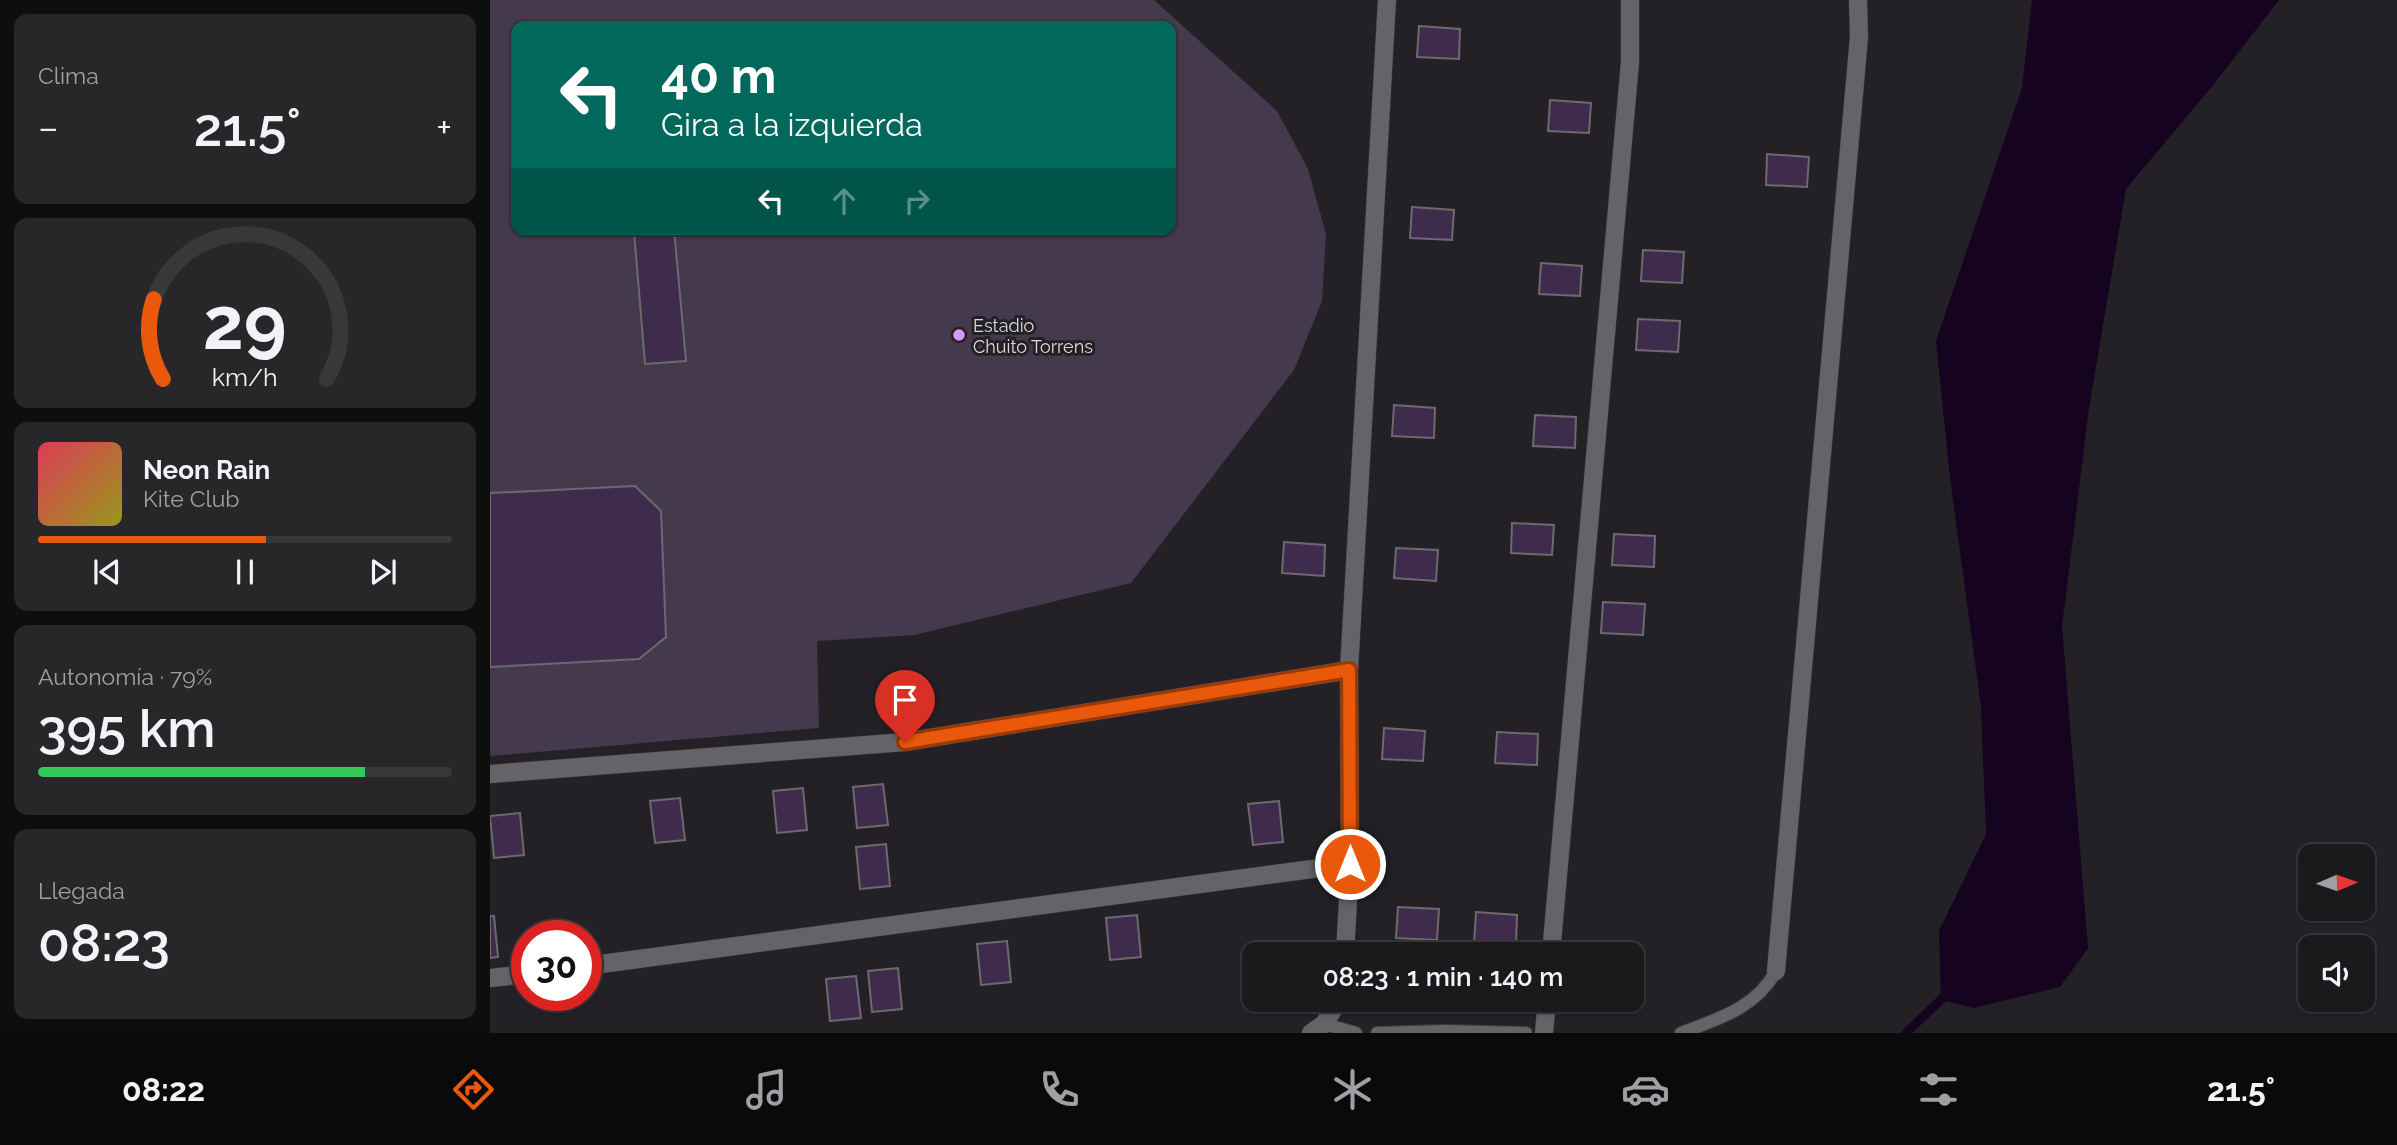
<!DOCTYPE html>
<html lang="es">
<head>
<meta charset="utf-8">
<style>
  body { margin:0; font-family:Raleway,sans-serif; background:#272629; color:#f1f3f6; height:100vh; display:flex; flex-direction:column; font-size:26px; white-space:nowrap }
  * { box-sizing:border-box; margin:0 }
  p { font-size:23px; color:#9fa0a3 }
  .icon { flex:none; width:38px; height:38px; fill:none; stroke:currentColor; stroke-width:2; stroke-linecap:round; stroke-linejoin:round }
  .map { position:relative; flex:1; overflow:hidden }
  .panel { display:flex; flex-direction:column; gap:14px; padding:14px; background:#0e0e0f; width:490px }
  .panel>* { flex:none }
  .top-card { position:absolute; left:21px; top:21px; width:665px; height:214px; border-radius:14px; box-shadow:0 2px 5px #0004,0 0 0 2px #38383b; background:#00695c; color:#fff; overflow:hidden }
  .needle { width:46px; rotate:88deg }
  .fabs { position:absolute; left:1808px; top:844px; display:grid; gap:14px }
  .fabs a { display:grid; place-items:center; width:77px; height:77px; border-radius:14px; background:#1a191c; box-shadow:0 2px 5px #0004,0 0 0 2px #38383b; font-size:35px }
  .speed { position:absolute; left:21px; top:920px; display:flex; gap:14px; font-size:35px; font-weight:700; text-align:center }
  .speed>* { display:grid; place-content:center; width:91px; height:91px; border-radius:50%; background:#1a191c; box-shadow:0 2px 5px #0004,0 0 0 2px #38383b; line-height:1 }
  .speed .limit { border:10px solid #d22; background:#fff; color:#111 }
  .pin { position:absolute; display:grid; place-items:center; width:60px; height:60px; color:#fff; margin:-72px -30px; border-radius:50% 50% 50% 0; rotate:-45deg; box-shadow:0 0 7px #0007 }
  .pin .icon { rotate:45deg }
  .me { position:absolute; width:77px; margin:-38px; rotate:0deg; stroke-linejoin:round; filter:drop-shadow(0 0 5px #0008) }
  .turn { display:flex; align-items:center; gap:24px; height:147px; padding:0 35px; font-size:32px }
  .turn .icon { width:91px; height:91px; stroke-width:2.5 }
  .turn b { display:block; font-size:49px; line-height:60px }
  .lanes { display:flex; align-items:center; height:66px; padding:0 35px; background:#0003; justify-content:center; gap:35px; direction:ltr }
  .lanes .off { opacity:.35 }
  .big { font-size:52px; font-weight:600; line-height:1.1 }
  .panel .card { flex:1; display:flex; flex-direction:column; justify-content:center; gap:10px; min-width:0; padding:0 24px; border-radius:14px; background:#272629 }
  .panel .dial { align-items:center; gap:0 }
  .dial svg { height:182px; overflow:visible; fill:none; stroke:#38383b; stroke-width:7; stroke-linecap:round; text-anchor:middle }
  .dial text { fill:#f1f3f6; stroke:none }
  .song { display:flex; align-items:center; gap:21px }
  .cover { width:84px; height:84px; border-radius:10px; background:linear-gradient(135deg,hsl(350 70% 55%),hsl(60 70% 35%)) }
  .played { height:7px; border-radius:4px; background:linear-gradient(90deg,#ea580c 55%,#38383b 55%) }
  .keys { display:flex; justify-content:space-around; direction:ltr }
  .heat { display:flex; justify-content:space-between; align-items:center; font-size:38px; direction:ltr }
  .charge { height:10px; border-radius:5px; background:linear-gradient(90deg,#34c759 79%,#38383b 0) }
  .trip { position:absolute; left:752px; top:942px; width:402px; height:70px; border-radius:14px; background:#1a191c; box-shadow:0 2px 5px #0004,0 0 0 2px #38383b; font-weight:600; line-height:70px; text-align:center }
  .tabs { display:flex; height:112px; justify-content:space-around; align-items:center; background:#0a0a0b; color:#9fa0a3 }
  .tabs .icon { width:49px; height:49px }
  .tabs .current { color:#ea580c }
  .tabs b { font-size:32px; color:#f1f3f6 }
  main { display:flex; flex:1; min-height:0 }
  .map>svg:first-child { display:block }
  .green { fill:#45394e; fill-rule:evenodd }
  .water { fill:#150320 }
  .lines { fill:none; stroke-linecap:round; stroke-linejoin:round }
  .stream { stroke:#150320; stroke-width:9 }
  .building { fill:#3f2c4d; stroke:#6c696f; stroke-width:2 }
  .service-casing { stroke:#3f3c40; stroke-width:14 }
  .minor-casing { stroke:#3f3c40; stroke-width:19 }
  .service { stroke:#656268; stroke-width:12 }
  .minor { stroke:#656268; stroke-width:18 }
  .route-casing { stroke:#983908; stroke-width:18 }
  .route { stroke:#ea580c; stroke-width:12 }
  .poi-dot { fill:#d39cfc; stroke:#232125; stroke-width:2.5 }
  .labels { text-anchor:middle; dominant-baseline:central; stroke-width:6; stroke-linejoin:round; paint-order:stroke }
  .poi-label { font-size:18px; fill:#dcdadd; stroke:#232125; text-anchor:start }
</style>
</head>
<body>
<main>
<section class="panel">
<div class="card"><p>Clima</p>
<div class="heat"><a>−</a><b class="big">21.5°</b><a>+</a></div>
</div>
<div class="card dial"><svg viewBox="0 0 100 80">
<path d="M14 69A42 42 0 1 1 86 69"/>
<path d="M14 69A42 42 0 0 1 10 34" stroke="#ea580c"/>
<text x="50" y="56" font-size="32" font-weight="700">29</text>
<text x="50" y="72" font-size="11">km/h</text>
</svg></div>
<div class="card">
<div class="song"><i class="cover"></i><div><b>Neon Rain</b><p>Kite Club</p></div></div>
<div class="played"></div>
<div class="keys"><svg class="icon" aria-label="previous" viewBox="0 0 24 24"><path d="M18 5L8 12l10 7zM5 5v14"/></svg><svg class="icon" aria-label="pause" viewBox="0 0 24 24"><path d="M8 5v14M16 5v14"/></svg><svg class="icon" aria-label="next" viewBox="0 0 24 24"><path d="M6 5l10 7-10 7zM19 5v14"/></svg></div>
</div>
<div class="card"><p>Autonomía · 79%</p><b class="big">395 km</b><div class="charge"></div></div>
<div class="card"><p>Llegada</p><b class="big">08:23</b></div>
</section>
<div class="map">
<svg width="1907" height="1033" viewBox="0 0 1907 1033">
  <rect width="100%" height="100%" fill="#232125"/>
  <!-- green -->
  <path class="green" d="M0,0h664l123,111 31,58 18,65 -4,67 -28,69 -163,213 -217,52 -97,6 2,87 -329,28zM26,26h655v203h-655z"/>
  <!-- water -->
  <path class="water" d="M1542,0h247l-65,84 -88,105 -37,219 -27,218 26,322 -28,39 -86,21 -33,-8 -2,-69 47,-97 -5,-128 -31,-228 -14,-137 86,-253z"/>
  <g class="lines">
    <!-- stream -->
    <path class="stream" d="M1416,1033l43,-41"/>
  </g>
  <!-- building -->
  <path class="building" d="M929,26l41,3 -1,30 -42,-2z
    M1060,100l41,3 -2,30 -41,-2z
    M1277,154l42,3 -2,30 -41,-2z
    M922,207l42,3 -2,30 -42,-2z
    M184,229l12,132 -41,3 -11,-133z
    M1153,250l41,2 -2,31 -41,-2z
    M1051,263l41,3 -2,30 -41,-2z
    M1148,319l42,2 -2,31 -42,-2z
    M904,405l41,3 -1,30 -42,-2z
    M1045,415l41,2 -1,31 -42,-2z
    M145,486l26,25 5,126 -27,22 -149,8v-174z
    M1022,523l42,2 -2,30 -41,-2z
    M1124,534l41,2 -1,31 -42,-2z
    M794,542l41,3 -1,31 -42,-3z
    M906,548l42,2 -2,31 -42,-3z
    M1113,602l42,2 -2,31 -42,-2z
    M894,728l41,3 -2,30 -41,-2z
    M1007,732l41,2 -1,31 -42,-2z
    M393,784l5,41 -31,3 -4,-41z
    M313,788l4,42 -30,3 -4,-42z
    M190,798l5,42 -30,3 -5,-42z
    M789,801l4,41 -30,3 -5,-41z
    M30,813l4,42 -30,3 -4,-42z
    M396,844l4,42 -30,3 -4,-42z
    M908,907l41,2 -2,31 -41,-2z
    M986,912l41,3 -1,30 -42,-2z
    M647,915l4,42 -31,3 -4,-42z
    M0,916h4l4,41 -8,1z
    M517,941l4,41 -30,3 -4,-41z
    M408,968l4,41 -30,3 -4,-41z
    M366,976l5,42 -31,3 -4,-42z"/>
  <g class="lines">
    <!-- service casing -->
    <g class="service-casing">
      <path id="service" d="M834,1024l32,9
        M887,1033l67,-2 82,2
        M1191,1033c37,-14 75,-25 95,-62"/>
    </g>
    <!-- minor casing -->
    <g class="minor-casing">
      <path id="minor" d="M0,774l415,-32 444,-72
        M855,954l5,-90 -1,-194 38,-670
        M1061,954l79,-892v-62
        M96,966l764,-102
        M1286,971l83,-934 -1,-37
        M0,978l37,-4
        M821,1033l13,-9 16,-25
        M1054,1033l3,-34"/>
    </g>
    <!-- service -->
    <use href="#service" class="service"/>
    <!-- minor -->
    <use href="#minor" class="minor"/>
  </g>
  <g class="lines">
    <!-- route casing -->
    <g class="route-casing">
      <path id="route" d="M415,742l444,-72 1,194"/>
    </g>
    <!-- route -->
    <use href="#route" class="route"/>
  </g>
  <!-- markers -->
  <circle class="poi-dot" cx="469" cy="335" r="7"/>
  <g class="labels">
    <!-- poi labels -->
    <g class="poi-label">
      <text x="483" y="325">Estadio<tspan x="483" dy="21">Chuito Torrens</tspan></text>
    </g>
  </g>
</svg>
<div class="fabs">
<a><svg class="needle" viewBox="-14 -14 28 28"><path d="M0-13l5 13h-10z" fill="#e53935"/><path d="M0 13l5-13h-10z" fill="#9fa0a3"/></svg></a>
<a><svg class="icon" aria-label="sound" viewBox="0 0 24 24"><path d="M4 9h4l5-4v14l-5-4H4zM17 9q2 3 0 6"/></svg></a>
</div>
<div class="speed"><div class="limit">30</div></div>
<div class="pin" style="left:415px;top:742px;background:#d93025"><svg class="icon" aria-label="arrive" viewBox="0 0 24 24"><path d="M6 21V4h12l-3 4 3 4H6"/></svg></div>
<svg class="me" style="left:860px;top:864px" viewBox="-20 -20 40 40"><circle r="17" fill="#ea580c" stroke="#fff" stroke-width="3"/><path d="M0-11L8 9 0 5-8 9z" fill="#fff"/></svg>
<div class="trip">08:23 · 1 min · 140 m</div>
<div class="top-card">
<div class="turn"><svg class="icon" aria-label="left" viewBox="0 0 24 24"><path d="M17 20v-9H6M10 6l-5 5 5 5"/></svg><div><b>40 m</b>Gira a la izquierda</div></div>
<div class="lanes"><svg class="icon" aria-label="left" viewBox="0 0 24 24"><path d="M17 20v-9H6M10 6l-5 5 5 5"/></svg><svg class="icon off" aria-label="ahead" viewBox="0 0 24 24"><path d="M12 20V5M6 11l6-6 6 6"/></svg><svg class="icon off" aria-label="right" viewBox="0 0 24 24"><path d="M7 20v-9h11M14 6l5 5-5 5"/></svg></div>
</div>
</div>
</main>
<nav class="tabs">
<b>08:22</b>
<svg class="icon current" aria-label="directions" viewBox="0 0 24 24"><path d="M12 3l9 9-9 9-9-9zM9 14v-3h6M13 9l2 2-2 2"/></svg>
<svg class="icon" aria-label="music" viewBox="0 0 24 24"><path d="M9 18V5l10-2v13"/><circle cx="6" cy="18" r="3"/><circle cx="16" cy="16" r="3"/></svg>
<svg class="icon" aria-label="phone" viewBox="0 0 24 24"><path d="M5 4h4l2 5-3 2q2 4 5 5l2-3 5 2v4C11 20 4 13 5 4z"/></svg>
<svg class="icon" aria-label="climate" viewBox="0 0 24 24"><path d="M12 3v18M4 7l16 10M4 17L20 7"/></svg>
<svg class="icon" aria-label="car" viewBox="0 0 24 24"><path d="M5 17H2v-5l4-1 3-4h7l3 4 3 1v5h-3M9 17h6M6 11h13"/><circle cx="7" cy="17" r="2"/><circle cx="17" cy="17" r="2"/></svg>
<svg class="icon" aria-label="filters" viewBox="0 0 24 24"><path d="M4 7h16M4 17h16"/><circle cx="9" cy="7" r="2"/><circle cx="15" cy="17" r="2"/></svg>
<b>21.5°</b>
</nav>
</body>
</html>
